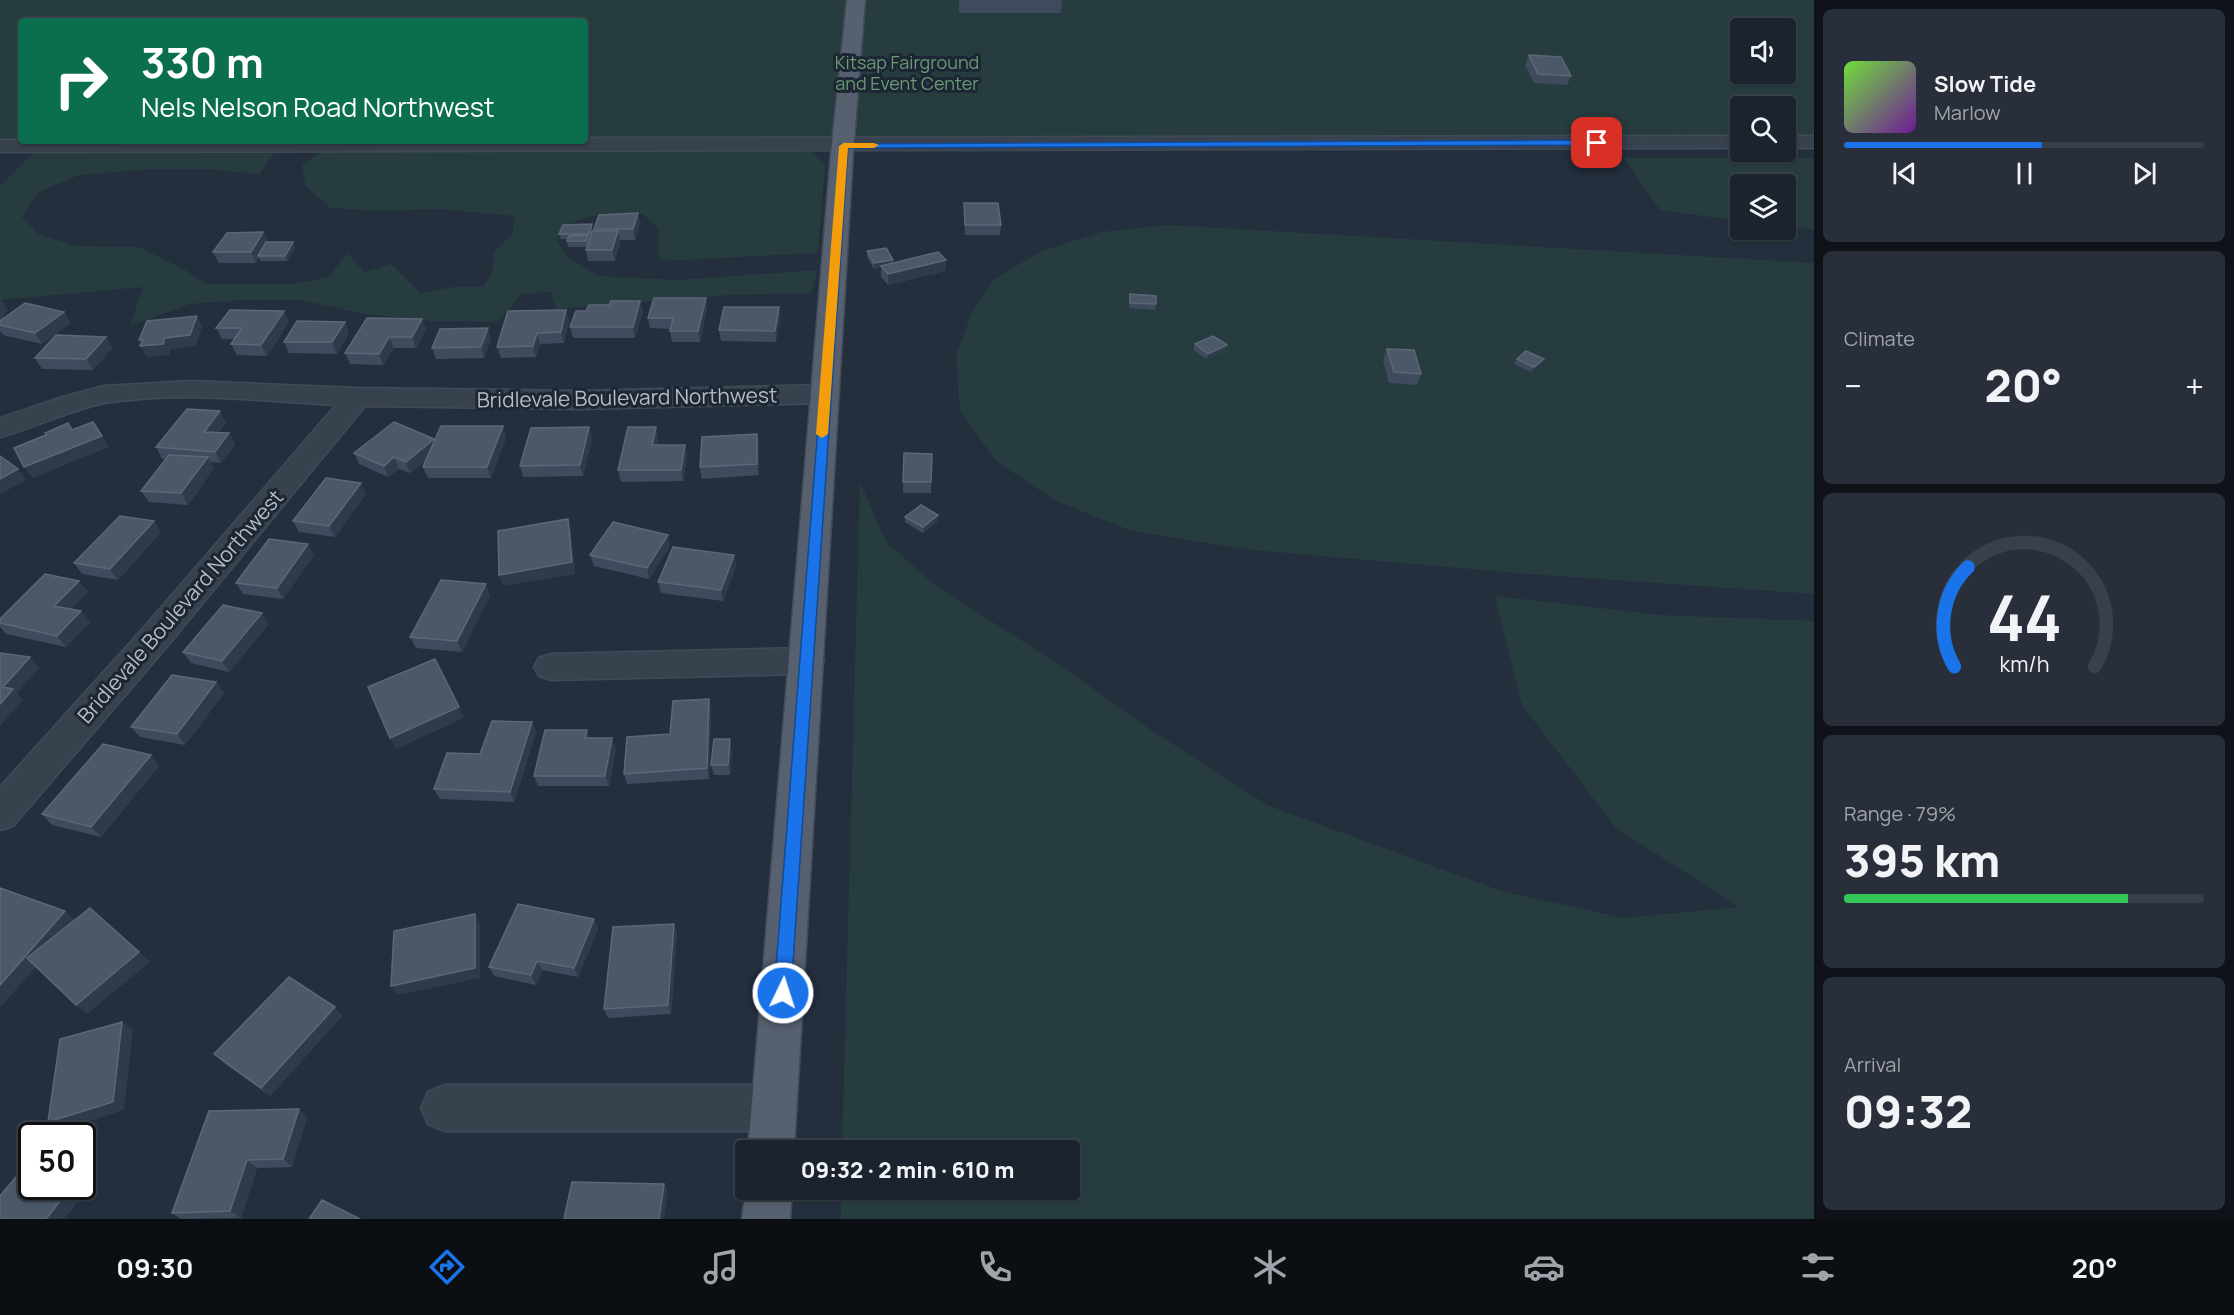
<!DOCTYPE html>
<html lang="en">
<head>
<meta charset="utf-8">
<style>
  body { margin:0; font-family:Manrope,sans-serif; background:#282f3a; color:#f1f3f6; height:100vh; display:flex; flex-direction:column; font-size:22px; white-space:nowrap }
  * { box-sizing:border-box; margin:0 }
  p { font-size:20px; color:#a0a4aa }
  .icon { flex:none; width:33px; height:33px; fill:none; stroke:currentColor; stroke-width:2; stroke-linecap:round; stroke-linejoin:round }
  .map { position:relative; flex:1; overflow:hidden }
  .panel { display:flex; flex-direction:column; gap:9px; padding:9px; background:#0f1319; width:420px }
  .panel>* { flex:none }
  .top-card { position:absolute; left:18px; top:18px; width:570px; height:126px; border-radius:6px; box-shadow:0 2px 4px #0004,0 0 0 2px #39404a; background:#0b6e4f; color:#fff; overflow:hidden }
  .controls { position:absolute; left:1730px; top:18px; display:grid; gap:12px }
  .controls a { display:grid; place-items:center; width:66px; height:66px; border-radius:6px; background:#1b232e; box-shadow:0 2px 4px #0004,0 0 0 2px #39404a; font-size:30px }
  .speed { position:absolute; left:18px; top:1122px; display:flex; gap:12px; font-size:30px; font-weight:700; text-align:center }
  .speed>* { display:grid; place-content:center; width:78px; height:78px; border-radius:50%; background:#1b232e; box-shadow:0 2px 4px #0004,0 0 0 2px #39404a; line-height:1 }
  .speed .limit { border:3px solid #111; border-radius:9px; background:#fff; color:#111 }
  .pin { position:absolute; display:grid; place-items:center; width:51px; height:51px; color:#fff; margin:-26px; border-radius:12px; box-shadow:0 3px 9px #0006 }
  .me { position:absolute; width:66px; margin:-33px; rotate:4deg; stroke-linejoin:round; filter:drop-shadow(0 0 4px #0008) }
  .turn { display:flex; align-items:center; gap:21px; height:126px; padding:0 24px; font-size:27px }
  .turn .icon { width:78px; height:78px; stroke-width:2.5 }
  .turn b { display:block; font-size:42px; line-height:51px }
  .big { font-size:45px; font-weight:800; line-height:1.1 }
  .panel .tile { flex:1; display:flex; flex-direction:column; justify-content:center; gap:9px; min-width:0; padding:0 21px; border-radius:9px; background:#282f3a }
  .panel .dial { align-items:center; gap:0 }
  .dial svg { height:156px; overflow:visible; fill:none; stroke:#39404a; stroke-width:7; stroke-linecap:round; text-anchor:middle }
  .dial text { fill:#f1f3f6; stroke:none }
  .song { display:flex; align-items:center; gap:18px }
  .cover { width:72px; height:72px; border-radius:9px; background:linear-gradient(135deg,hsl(100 70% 55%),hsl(280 70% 35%)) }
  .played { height:6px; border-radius:3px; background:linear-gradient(90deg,#1a73e8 55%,#39404a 55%) }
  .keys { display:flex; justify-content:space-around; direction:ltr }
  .heat { display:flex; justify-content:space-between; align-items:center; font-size:33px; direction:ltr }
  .charge { height:9px; border-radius:4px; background:linear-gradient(90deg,#34c759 79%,#39404a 0) }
  .trip { position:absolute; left:735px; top:1140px; width:345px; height:60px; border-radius:6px; background:#1b232e; box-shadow:0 2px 4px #0004,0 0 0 2px #39404a; font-weight:800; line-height:60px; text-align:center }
  .dock { display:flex; height:96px; justify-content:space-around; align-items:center; background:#0b0e12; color:#a0a4aa }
  .dock .icon { width:42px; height:42px }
  .dock .active { color:#1a73e8 }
  .dock b { font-size:27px; color:#f1f3f6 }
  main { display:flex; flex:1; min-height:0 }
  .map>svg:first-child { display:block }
  .green { fill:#263c3f; fill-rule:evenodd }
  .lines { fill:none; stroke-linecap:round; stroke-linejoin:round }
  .minor-casing { stroke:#414a57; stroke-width:3 }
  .major-casing { stroke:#414a57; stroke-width:3 }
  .minor { fill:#38414e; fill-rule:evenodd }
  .major { fill:#56606e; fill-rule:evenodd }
  .wall { fill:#3f4b5c }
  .shaded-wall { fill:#2f3b4b }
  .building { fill:#4b5868; stroke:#5c6777; stroke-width:1.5 }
  .route { fill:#1a73e8; stroke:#114b97; stroke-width:1.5 }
  .slow { fill:#f59e0b }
  .labels { text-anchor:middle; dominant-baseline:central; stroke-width:6; stroke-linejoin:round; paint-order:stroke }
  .far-park-label { font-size:18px; fill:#6b9a76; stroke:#1d2633 }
  .street-label { font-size:21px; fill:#b4bcc9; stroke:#1d2633 }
</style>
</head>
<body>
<main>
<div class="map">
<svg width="1814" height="1219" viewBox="0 0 1814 1219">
  <rect width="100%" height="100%" fill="#242f3e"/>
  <!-- green -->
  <path class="green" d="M0,0h1814v142h-29v-36h-45v36l-1740,4zM21,21h564v120h-564zM1740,28h45v46h-45z
    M34,152h241l-16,22 -53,-5h-52l-75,6 -42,18 -15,24 16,17 39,12 62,1 48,24 19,13h89l34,-7 18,-24 17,19 27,-8 29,29 34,-6h29l9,-12 2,-24 19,-18 1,-17 -74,-7 -60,2 -50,-3 -24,-22 -4,-21 18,-13h492l13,13 -7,88 -156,8 -5,-9 2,-23 -16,-15c-29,1 -58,-3 -82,16l-3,12 10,15 30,19 80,4 139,-10 -5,23 -83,2 -173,14 -5,-17 -29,2 -25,28 -67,-1 -72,-8 -56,-13h-60l-52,4 -60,22 13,-39 -143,13v-114z
    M1624,158h190v72l-29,-4v-42h-45v37l-80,-11z
    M1168,225l646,38v331l-286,-20 -276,-24 -120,-19 -76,-30 -60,-40 -36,-50 -4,-55 16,-44 21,-32 48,-29 61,-19z
    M860,482l26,60 49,43 126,81 93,66 115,74 232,85 123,27 115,-11 -123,-79 -94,-123 -27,-109 164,19 155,6v598h-973v-29h229v-40h-228z"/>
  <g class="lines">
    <!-- minor casing -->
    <g class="minor-casing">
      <path id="minor" d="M1740,136v12l-1740,4v-12l585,1v-3z
        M1785,136h29v12h-29z
        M191,381l166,7 223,3 245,-6 10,3 4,6 -4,6 -10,3 -245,6 -215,-3 -195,237 -157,183 -13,4v-43l146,-162 190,-220c-76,-4 -155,-14 -231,-2 -36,7 -70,25 -105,34v-19l63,-21 41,-11z
        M807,648l12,4 5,9 -5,9 -12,4 -256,6 -12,-4 -5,-9 5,-9 12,-4z
        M444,1085h330l16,7 7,16 -7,16 -16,7h-330l-16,-7 -7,-16 7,-16z"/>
    </g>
    <!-- major casing -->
    <g class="major-casing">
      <path id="major" d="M847,0h18l-12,153 -59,997h-46l83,-997z
        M746,1187v3h46l-2,29h-48z"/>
    </g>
    <!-- minor -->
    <use href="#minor" class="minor"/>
    <!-- major -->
    <use href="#major" class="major"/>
  </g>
  <!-- wall -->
  <path class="wall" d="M959,0h103l-1,13h-102z
    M1529,55l42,21 -4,9 -33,-2 -9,-18z
    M964,203l37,22 -1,10h-35z
    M640,223l-5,17h-15v2l-5,19h-27l-2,-11 1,-3h-19l-1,-6 1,-2h-7l-2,-5 33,-10v7h3l-1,-2z
    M263,232l5,10h25l2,5 -8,14h-26l-2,-3 -3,5h-37l-6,-11z
    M867,251l26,9v3l53,-3 -1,11 -57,14 -7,-8v-10l-7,2 -7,-12z
    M1130,294l26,10 -1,6 -26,-2z
    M706,298l1,11 -7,33h-28l-2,-11v-2l-20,-1 -2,-10z
    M0,299l7,10 -5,10 62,-7 6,11 -28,21 -39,-9 -3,-4z
    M640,301l3,11 -8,26h-62l-3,-11 16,-16 23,-6z
    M779,307l1,11 -4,24 -55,-1 -2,-11z
    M284,311l5,11 -22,34 -30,-1 -6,-11 4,-5h-13l-6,-11z
    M422,319l4,11 -10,18h-22l-11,17 -33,-1 -5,-11z
    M569,321l-5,22 -24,1 -4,13 -35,1 -4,-11z
    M349,333l-12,21 -48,-1 -5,-11z
    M106,337l6,11 -19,22 -51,-1 -7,-11z
    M491,339l-7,19 -48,1 -4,-11z
    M1195,344l32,1 -2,6 -18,8 -14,-9z
    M1387,349l34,25 -4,11 -28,-2 -6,-23z
    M1517,359l24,5 -10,8 -17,-8z
    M226,422l-8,11h11l6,12 -14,18 -10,-1 3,6 -26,37 -39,-3 -8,-11 25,-32h-4l-6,-12z
    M503,426l3,12 -15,40h-63l-5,-11 3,-6 -16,12 -11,-4 -11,8 -29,-13 -5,-11 80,-14 1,1z
    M589,427l3,12 -9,37 -60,1 -3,-11z
    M757,434l2,11v30l-57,4 -2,-12z
    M658,438l-1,7h28l2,11 -4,25 -62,1 -3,-12z
    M904,453l28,1 -1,39h-28z
    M361,483l5,11 -31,43 -36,-5 -6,-11z
    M938,515v6l-15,12 -18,-11v-5z
    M154,521l7,11 -43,48 -36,-6 -8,-11z
    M670,546l-21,33 -55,-13 -4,-11z
    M314,555l-31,44 -40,-5 -7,-11z
    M734,555l2,11 -13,35 -62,-8 -3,-11z
    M79,581l9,11 -17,17 19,13 -24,25 -60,-13 -6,-7v-8z
    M490,595l-28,57 -46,-4 -6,-11z
    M269,624l-40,48 -38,-9 -8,-11z
    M216,682l8,11 -39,52 -45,-8 -9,-10z
    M709,699l2,11 -2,69 -82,5 -3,-10z
    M532,722l4,11 -22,69 -74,-3 -6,-10 46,-35z
    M616,748l-7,38h-71l-4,-10z
    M732,750l-2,25h-16l-3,-10z
    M159,766l-58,71 -49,-12 -10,-11z
    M594,919l4,10 -20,48 -36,-7 -6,15 -42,-9 -5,-9z
    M677,933l-6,81 -63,4 -4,-9z
    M342,1016l-72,80 -46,-33 -10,-9z
    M307,1117l-15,50 -35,1 -16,50 -60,1 -9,-6z"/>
  <!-- shaded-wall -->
  <path class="shaded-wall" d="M638,213l2,10 -5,17 -2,-11z
    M592,224l1,6 -3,9 -1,-5z
    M618,231l2,11 -5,19 -3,-11z
    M263,232l5,11 -10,13 1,2 -3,5 -5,-11z
    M293,242l2,5 -8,14 -2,-5z
    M893,260v5l-12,1v1l-7,2v-6z
    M946,260l-1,11 -57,14v-11z
    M706,298l1,11 -7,33 -2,-11z
    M0,299l7,10 -7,13z
    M640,301l3,11 -8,26 -2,-11z
    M779,307l1,11 -4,24 -1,-11z
    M566,310l3,11 -5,22 -3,-11z
    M284,311l5,11 -22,34 -6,-11z
    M64,312l6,11 -28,21 -7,-11z
    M197,316l5,11 -6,19 -25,3 -2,6 -22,2 -7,-11h3l-4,-6 26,-2z
    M422,319l4,11 -10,18 -4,-11z
    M345,322l4,11 -12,21 -5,-12z
    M488,328l3,11 -7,19 -3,-11z
    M537,333l3,11 -4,13 -3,-11z
    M106,337l6,11 -19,22 -7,-11z
    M389,337l5,11 -11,17 -4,-11z
    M1227,345l-2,6 -18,8 1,-5z
    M1544,359l-3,5 -10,8 3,-5z
    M220,411l6,11 -16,21 -6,-11z
    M503,426l3,12 -15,40 -4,-11z
    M589,427l3,12 -9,37 -3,-11z
    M656,427l2,11 -4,19 -2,-12z
    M229,433l6,12 -14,18 -6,-11z
    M757,434l2,11v30l-2,-11z
    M102,436l7,11 -76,31 -9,-11z
    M434,439l5,11 -29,23 -4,-11z
    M685,445l2,11 -4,25 -2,-11z
    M208,457l6,11 -26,37 -7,-12z
    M394,457l5,12 -11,8 -4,-11z
    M18,469l8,11 -26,14v-15z
    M361,483l5,11 -31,43 -6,-11z
    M938,515v6l-15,12v-6z
    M568,519l3,11 4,44 -72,12 -4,-11z
    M154,521l7,11 -43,48 -8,-11z
    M668,535l2,11 -21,33 -2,-11z
    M308,544l6,11 -31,44 -6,-11z
    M734,555l2,11 -13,35 -2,-11z
    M79,581l9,11 -25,25 -9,-11z
    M486,584l4,11 -28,57 -5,-11z
    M81,611l9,11 -24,25 -9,-11z
    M262,613l7,11 -40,48 -7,-11z
    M30,657l9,11 -22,25 6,7 -23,26v-22l3,-17z
    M216,682l8,11 -39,52 -8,-11z
    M709,699l2,11 -2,69 -2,-11z
    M459,707l5,11 -68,31 -6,-11z
    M532,722l4,11 -22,69 -4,-10z
    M587,730l4,11 -6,-3z
    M612,738l4,10 -7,38 -4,-10z
    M730,739l2,11 -2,25 -2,-10z
    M151,755l8,11 -58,71 -10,-10z
    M65,911l11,10 -76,87v-23z
    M475,914l5,10v54l-82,17 -7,-9z
    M594,919l4,10 -20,48 -4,-9z
    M674,924l3,9 -6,81 -3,-9z
    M139,952l11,10 -63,52 -11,-9z
    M537,961l5,9 -6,15 -5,-10z
    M335,1007l7,9 -72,80 -9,-8z
    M122,1022l11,8 -9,80 -63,20 -13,-8z
    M299,1109l8,8 -15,50 -9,-8z
    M247,1160l10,8 -16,50 -11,-7z
    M84,1172l12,7 -32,40h-18l26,-33h10v-13z
    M664,1184l4,7 -4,28h-5z"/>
  <!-- building -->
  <path class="building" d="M1529,55l32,2 10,19 -33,-2z
    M964,203h34l3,22h-36z
    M638,213l-5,16h-39l5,-14z
    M592,224l-3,10h-30l4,-9z
    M592,231h26l-6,19h-26z
    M263,232l-12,20h-38l14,-19z
    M588,235l-2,6h-19l2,-5z
    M266,242h27l-8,14h-27z
    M886,248l7,12 -19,3 -7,-12z
    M938,252l8,8 -58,14 -7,-8z
    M1130,294l26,2v8l-26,-1z
    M654,298h52l-8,33h-28l3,-13h-25z
    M611,301h29l-7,26h-63l6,-16h10l3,-6h20z
    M25,303l39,9 -29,21 -35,-8v-4z
    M724,307h55l-4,24 -56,-1z
    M230,310l54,1 -23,34 -30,-1 11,-16h-26z
    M566,310l-5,22 -24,1 -4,13 -36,1 11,-36z
    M197,316l-7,19 -25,3 -2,6 -23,2 3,-6h-4l8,-19z
    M367,318l55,1 -10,18h-23l-10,17 -34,-1z
    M297,321l48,1 -13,20h-48z
    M488,328l-7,19 -49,1 8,-19z
    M56,335l50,2 -20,22 -51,-1z
    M1213,336l14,9 -19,9 -13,-10z
    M1387,349l27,1 7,24 -27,-2z
    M1526,351l18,8 -10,8 -17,-8z
    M187,409l33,2 -16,21 25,1 -14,19 -59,-5z
    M93,422l9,14 -78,31 -10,-19 32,-13 -1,-2 23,-10 4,7z
    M394,422l40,17 -28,23 -12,-5 -10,9 -30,-13z
    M441,426h62l-16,41h-64z
    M589,427l-9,38 -60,1 11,-38z
    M628,427h28l-4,18h33l-4,25h-63z
    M757,434v30l-57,3 2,-30z
    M904,453l28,1 -1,28h-28z
    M169,455l39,2 -27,36 -40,-2z
    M0,456l18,13 -18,10z
    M326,478l35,5 -32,43 -36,-5z
    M921,505l17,10 -15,12 -18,-10z
    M120,516l34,5 -44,48 -36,-6z
    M568,519l4,43 -73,13 -1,-44z
    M613,522l55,13 -21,33 -57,-13z
    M269,539l39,5 -31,44 -41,-5z
    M673,547l61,8 -13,35 -63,-8z
    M45,574l34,7 -25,25 27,5 -24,25 -57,-13v-4z
    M441,580l45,4 -29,57 -47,-4z
    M223,605l39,8 -40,48 -39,-9z
    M0,653l30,4 -27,30 10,2 -13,15z
    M435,659l24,48 -69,31 -22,-51z
    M172,675l44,7 -39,52 -46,-7z
    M709,699l-2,69 -83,6 3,-37 43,-3 3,-33z
    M492,721l40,1 -22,70 -76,-3 13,-36 33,1z
    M545,730h42l-2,8h27l-7,38h-71z
    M714,739h16l-2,26h-17z
    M103,744l48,11 -60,72 -49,-13z
    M0,888l65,23 -65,74z
    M518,904l76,15 -20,49 -37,-7 -6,14 -42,-8z
    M90,908l49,44 -63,53 -49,-47z
    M475,914v54l-84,18 3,-55z
    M674,924l-6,81 -64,4 9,-82z
    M289,977l46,30 -74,81 -47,-34z
    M122,1022l-9,80 -65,20 12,-83z
    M299,1109l-16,50 -36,1 -17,51 -58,2 37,-102z
    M32,1158v28h40l-26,33h-46v-23z
    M572,1182l92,2 -5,35h-95z
    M322,1200l38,19h-51z"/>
  <!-- route -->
  <path class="route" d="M1597,140l4,3 -1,2 -752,3 -57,845 -2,6 -6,2 -7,-2 -2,-6 66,-849z"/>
  <!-- slow -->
  <path class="slow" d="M843,143h31l5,2 -5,3h-26l-20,286 -6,4 -6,-4 23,-288z"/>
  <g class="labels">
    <!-- far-park labels -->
    <g class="far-park-label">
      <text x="907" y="62">Kitsap Fairground<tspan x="907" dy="21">and Event Center</tspan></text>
    </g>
    <!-- street labels -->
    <g class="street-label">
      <text transform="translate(627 397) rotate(-1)">Bridlevale Boulevard Northwest</text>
      <text transform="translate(180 606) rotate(-49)">Bridlevale Boulevard Northwest</text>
    </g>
  </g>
</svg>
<div class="controls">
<a><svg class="icon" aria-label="sound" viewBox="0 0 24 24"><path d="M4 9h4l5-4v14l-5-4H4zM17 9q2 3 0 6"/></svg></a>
<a><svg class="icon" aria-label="search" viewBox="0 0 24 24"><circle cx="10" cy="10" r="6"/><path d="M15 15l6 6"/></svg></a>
<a><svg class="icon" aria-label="layers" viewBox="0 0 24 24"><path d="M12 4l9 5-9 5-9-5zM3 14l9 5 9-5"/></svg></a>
</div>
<div class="speed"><div class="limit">50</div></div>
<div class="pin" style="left:1597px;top:143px;background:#d93025"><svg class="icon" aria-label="arrive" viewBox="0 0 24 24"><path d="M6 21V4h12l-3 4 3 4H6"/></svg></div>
<svg class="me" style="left:783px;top:993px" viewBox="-20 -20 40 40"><circle r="17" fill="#1a73e8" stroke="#fff" stroke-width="3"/><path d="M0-11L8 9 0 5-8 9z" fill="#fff"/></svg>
<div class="trip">09:32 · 2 min · 610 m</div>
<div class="top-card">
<div class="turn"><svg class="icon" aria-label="right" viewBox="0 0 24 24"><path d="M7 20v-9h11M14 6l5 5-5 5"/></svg><div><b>330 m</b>Nels Nelson Road Northwest</div></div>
</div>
</div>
<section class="panel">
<div class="tile">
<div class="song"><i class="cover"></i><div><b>Slow Tide</b><p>Marlow</p></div></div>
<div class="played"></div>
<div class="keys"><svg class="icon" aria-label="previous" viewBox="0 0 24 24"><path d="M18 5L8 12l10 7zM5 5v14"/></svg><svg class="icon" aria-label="pause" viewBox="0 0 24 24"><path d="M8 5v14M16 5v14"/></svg><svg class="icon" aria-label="next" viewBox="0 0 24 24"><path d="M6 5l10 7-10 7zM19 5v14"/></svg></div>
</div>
<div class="tile"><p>Climate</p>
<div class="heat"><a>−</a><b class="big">20°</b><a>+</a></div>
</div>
<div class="tile dial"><svg viewBox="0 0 100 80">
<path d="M14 69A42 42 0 1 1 86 69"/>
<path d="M14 69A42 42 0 0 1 21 18" stroke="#1a73e8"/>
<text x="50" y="56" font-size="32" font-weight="700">44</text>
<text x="50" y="72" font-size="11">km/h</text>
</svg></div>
<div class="tile"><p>Range · 79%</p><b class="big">395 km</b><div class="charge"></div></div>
<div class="tile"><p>Arrival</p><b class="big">09:32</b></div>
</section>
</main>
<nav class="dock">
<b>09:30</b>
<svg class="icon active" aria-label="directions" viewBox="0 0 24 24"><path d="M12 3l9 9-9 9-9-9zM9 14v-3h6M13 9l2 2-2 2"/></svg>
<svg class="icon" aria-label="music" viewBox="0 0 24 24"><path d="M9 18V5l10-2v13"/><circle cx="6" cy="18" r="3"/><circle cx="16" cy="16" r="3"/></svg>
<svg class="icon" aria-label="phone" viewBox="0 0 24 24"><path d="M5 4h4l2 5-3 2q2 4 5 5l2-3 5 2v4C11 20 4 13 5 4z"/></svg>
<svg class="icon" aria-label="climate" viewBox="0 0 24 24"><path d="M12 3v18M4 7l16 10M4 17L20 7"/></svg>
<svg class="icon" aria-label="car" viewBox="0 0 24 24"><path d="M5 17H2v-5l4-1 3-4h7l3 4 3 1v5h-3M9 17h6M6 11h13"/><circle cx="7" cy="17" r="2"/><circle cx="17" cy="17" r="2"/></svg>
<svg class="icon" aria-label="filters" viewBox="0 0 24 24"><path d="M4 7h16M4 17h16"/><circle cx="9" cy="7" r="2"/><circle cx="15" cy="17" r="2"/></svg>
<b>20°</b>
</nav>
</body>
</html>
